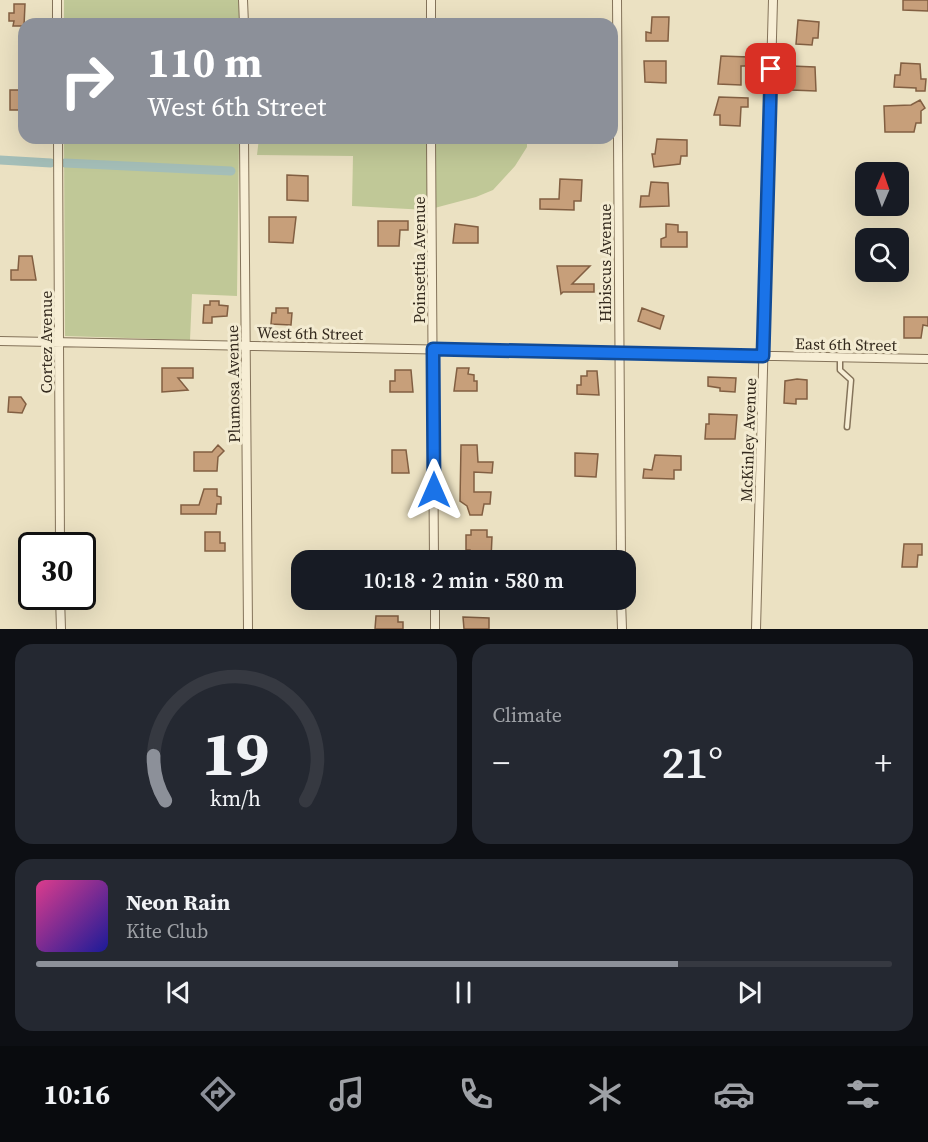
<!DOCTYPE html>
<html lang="en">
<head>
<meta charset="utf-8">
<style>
  body { margin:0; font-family:"Source Serif 4",serif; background:#242831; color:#f1f3f6; height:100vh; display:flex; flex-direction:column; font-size:22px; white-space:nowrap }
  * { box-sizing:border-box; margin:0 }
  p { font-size:20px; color:#9ea1a6 }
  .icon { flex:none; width:33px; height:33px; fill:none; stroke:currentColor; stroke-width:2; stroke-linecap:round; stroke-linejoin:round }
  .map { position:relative; height:629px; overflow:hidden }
  .panel { display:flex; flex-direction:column; gap:15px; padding:15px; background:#0d0f14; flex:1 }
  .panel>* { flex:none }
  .guide { position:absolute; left:18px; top:18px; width:600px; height:126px; border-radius:18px; box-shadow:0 6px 24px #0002; background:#8c9099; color:#fff; overflow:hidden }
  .needle { width:39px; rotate:2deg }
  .fabs { position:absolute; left:855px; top:162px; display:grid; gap:12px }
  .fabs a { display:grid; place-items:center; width:54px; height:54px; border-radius:12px; background:#171b24; box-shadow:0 6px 24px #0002; font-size:30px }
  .speed { position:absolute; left:18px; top:532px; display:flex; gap:12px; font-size:30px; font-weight:700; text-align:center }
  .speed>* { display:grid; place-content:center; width:78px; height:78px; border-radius:50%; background:#171b24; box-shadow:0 6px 24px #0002; line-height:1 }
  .speed .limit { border:3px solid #111; border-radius:9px; background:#fff; color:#111 }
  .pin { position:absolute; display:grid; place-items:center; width:51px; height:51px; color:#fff; margin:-26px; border-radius:12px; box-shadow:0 3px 9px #0006 }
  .me { position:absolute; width:66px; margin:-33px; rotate:0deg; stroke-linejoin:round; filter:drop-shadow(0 0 4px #0008) }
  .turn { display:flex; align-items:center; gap:21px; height:126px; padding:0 30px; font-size:27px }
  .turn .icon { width:78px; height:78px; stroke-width:2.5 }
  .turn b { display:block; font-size:42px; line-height:51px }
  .big { font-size:45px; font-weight:600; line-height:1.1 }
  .panel .card { flex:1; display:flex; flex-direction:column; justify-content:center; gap:9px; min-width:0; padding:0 21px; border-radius:18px; background:#242831 }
  .panel .dial { align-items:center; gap:0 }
  .dial svg { height:156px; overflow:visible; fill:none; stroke:#363941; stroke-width:7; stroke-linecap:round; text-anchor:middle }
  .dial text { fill:#f1f3f6; stroke:none }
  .song { display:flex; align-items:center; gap:18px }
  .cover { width:72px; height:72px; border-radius:9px; background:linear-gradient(135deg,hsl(330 70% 55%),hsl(240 70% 35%)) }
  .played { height:6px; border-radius:3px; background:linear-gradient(90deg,#8c9099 75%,#363941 75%) }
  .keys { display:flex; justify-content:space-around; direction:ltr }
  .heat { display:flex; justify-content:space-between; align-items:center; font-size:33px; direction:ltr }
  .panel .tiles { flex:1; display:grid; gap:15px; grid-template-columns:1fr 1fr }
  .card:last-child { grid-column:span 2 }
  .trip { position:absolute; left:291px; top:550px; width:345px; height:60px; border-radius:18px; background:#171b24; box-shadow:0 6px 24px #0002; font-weight:600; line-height:60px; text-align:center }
  .dock { display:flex; height:96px; justify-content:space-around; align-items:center; background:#090b0e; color:#9ea1a6 }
  .dock .icon { width:42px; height:42px }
  .dock .current { color:#8c9099 }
  .dock b { font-size:27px; color:#f1f3f6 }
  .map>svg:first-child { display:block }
  .green { fill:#c0c897 }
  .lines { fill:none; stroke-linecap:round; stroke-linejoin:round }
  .canal { stroke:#a4beb8; stroke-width:9 }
  .building { fill:#c79f7a; stroke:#825f42; stroke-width:1.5 }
  .lane-casing { stroke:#84735a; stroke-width:7 }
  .street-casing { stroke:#84735a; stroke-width:10 }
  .lane { stroke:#f7eed5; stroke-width:4 }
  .street { stroke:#f7eed5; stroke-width:8 }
  .route-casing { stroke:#114b97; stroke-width:15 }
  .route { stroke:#1a73e8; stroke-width:10 }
  .labels { text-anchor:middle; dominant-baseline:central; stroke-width:6; stroke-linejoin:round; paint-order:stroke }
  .street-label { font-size:16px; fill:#342a1e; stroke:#f3ebd1 }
</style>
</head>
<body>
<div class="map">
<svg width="928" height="629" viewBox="0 0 928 629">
  <rect width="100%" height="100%" fill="#ebe1c2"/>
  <!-- green -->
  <path class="green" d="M64,0h178l-1,24h-177z
    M64,138h175l-2,158 -45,-2 -2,46 -125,-4z
    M259,138h268v9l-12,19 -22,24 -17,7 -49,13 -75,-4 1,-50 -96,-1z"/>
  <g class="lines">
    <!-- canal -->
    <path class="canal" d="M0,160l51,3
      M65,163l166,8"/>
  </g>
  <!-- building -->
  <path class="building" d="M903,0h25v11l-25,-1z
    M14,4h11l-1,22h-11l1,-5h-5v-8h5z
    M652,17h17l-1,24h-22v-9l5,1z
    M798,20l21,2 -1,16h-5l-1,7 -16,-1z
    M721,56l28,1v9h-8v19l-23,-1z
    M644,61h22v22l-21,-1z
    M901,63l19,1 1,15h5l-1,12h-9v-3l-22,-1 1,-12h5z
    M791,66l24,1 1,24 -25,-1z
    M10,90h14v20h-14z
    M719,97l29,1v9h-7l-1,19 -20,-1v-10h-6z
    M920,100l5,8 -4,3v12h-5l-2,9h-29l-1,-26 27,-1z
    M657,139l30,1v16h-6l-1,8 -26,3 -2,-13h3z
    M287,175l21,1v25l-21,-1z
    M560,179l22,1 -1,21h-7v9l-34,-1v-10h19z
    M651,182l17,1 1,23 -29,1 1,-11h8z
    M269,217h27l-3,26 -24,-1z
    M378,221h30v9h-8l-1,16h-21z
    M455,224l23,3v16h-25z
    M666,224l12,1v7h9v15h-26v-8l5,-2z
    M19,256h13l4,24h-25v-10h7z
    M557,266h33l-18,18h22v8h-31l-2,2z
    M210,301h9v4l9,1 -1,10 -15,1v6h-9l1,-18h6z
    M276,308h12v5h4l-1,12 -20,-1 1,-11h4z
    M642,308l22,8 -4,13 -22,-8z
    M904,317h24v9l-5,-1 -2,13h-17z
    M162,368h31v10h-15l10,12 -26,2z
    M457,368h12l-1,6 6,1v6h3v10h-23z
    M395,370h16l2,22h-23v-11h5z
    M587,371h10l2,24 -22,-1v-9h4v-9h6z
    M708,377l28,1 -1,14 -15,-1v-3l-12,-2z
    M797,379l10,1v19h-11v5l-12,-1 1,-22z
    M9,397h12l5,7 -4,9 -14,-1z
    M709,414l28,1 -2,24h-30l1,-15h3z
    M218,445l6,6 -6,6 -1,14h-23v-19h18z
    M461,445h16l1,17h15l-1,11 -18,-1v20h17l-1,12h-6l-2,11h-12l-3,-9 -7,-5z
    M392,450h14l3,23h-17z
    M575,453l23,1 -2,23 -21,-1z
    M655,455l26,1v14h-7v9l-31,-1 1,-9 8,1z
    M204,489h13v7l4,1v7h-4l-1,10h-35v-9h18z
    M471,530h16v7h5l-1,22h-21v-9h-4v-15h5z
    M205,532h15v11h5v8h-20z
    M904,544h18v11h-4l-1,12h-15z
    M376,616h22v6h5v7h-28z
    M463,617l26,1v11h-25z"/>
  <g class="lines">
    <!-- lane casing -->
    <g class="lane-casing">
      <path id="lane" d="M840,358v12l11,10 -4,47"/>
    </g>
    <!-- street casing -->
    <g class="street-casing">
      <path id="street" d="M57,0v24
        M243,0l1,24
        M431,0v24
        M617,0l4,561
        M58,138l2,408
        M244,138l4,491
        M431,138l3,423
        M0,341l928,18
        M60,597l1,32
        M435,600v29
        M621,600l1,29
        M756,629l17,-629"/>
    </g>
    <!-- lane -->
    <use href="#lane" class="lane"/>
    <!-- street -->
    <use href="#street" class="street"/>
  </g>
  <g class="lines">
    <!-- route casing -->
    <g class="route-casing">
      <path id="route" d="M434,490l-1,-141 330,7 8,-287"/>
    </g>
    <!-- route -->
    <use href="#route" class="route"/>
  </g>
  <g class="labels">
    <!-- street labels -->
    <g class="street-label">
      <text transform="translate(419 260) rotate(-90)">Poinsettia Avenue</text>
      <text transform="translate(605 263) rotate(-90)">Hibiscus Avenue</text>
      <text transform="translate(310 333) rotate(1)">West 6th Street</text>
      <text transform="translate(46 342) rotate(-90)">Cortez Avenue</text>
      <text transform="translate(846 344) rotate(1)">East 6th Street</text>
      <text transform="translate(233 384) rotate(-91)">Plumosa Avenue</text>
      <text transform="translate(748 440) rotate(-88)">McKinley Avenue</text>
    </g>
  </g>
</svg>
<div class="fabs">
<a><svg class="needle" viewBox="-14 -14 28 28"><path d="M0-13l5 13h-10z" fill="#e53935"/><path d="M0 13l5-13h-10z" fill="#9ea1a6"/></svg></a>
<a><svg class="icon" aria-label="search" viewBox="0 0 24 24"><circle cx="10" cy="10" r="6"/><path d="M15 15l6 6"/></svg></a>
</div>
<div class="speed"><div class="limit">30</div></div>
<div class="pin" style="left:771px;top:69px;background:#d93025"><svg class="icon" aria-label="arrive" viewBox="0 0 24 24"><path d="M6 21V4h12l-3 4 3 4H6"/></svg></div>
<svg class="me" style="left:434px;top:490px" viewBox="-20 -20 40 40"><path d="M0-17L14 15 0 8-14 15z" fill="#1a73e8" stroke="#fff" stroke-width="4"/></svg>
<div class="trip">10:18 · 2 min · 580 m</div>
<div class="guide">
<div class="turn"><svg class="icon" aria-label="right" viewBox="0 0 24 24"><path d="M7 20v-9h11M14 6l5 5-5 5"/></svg><div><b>110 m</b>West 6th Street</div></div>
</div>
</div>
<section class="panel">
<div class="tiles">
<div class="card dial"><svg viewBox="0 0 100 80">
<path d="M14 69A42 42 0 1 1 86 69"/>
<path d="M14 69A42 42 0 0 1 8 46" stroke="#8c9099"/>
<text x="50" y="56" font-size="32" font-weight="700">19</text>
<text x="50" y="72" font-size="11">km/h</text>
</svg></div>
<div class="card"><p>Climate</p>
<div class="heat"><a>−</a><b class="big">21°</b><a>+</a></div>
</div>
<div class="card">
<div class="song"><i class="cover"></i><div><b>Neon Rain</b><p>Kite Club</p></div></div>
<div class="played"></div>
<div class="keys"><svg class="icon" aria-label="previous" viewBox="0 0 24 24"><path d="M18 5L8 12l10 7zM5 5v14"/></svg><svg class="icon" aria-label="pause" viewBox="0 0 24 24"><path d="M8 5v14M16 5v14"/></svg><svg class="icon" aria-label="next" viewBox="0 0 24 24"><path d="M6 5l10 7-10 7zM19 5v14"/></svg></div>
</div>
</div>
</section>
<nav class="dock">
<b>10:16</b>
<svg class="icon current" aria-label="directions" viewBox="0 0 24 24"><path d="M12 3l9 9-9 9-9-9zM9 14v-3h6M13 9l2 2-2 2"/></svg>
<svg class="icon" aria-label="music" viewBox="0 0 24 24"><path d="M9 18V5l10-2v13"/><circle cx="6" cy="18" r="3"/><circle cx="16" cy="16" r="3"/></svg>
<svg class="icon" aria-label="phone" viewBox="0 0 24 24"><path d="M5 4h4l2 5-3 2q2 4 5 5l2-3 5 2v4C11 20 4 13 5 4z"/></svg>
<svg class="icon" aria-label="climate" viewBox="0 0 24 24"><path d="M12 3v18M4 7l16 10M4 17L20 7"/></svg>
<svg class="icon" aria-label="car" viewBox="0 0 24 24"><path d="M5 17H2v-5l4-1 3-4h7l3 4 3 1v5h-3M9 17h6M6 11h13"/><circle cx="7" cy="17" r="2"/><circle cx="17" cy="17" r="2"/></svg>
<svg class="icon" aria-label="filters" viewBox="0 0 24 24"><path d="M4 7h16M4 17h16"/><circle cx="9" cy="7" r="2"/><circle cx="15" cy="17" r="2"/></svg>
</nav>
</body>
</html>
